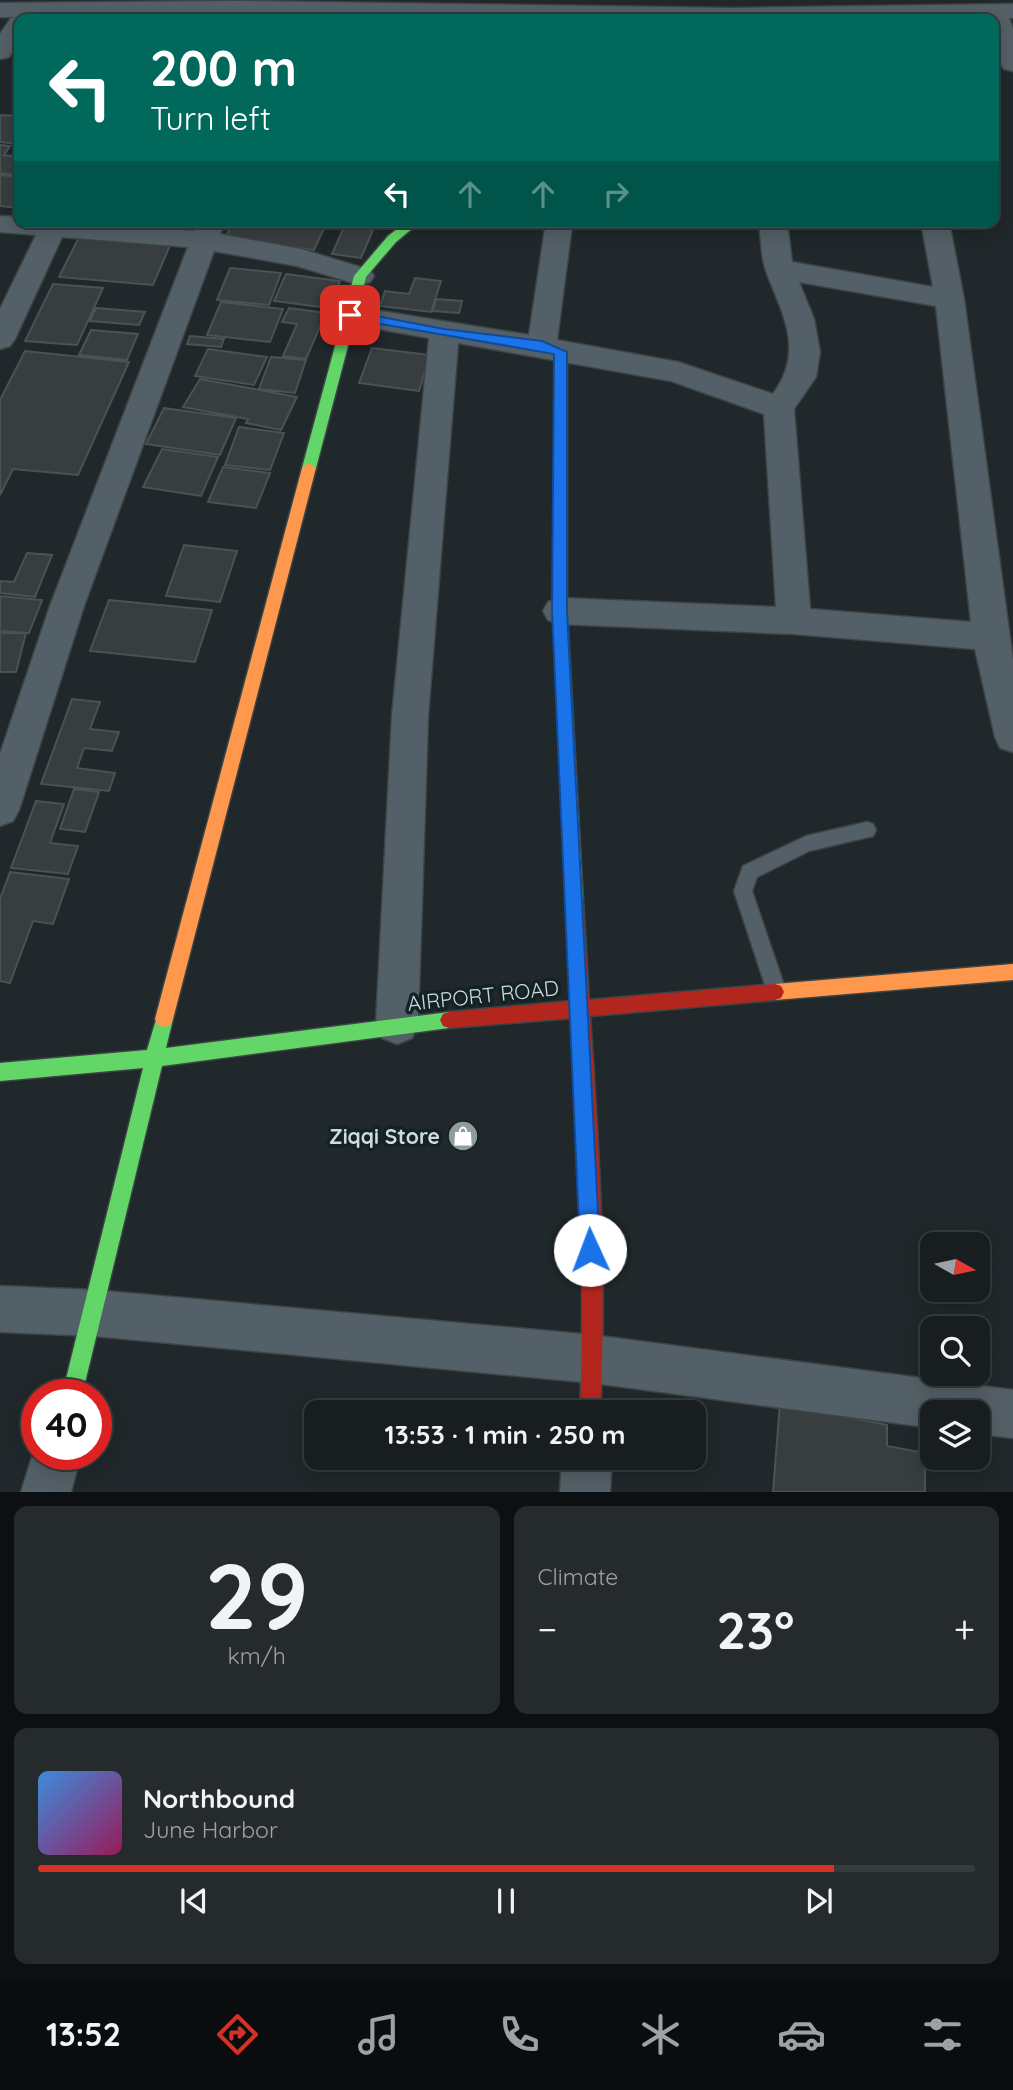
<!DOCTYPE html>
<html lang="en">
<head>
<meta charset="utf-8">
<style>
  body { margin:0; font-family:Quicksand,sans-serif; background:#252b2d; color:#f1f3f6; height:100vh; display:flex; flex-direction:column; font-size:26px; white-space:nowrap }
  * { box-sizing:border-box; margin:0 }
  p { font-size:23px; color:#9fa2a5 }
  .icon { flex:none; width:38px; height:38px; fill:none; stroke:currentColor; stroke-width:2; stroke-linecap:round; stroke-linejoin:round }
  .map { position:relative; height:1492px; overflow:hidden }
  .details { display:flex; flex-direction:column; gap:14px; padding:14px; background:#0d1012; flex:1 }
  .details>* { flex:none }
  .hud { position:absolute; left:14px; top:14px; width:985px; height:214px; border-radius:14px; box-shadow:0 4px 18px #0003,0 0 0 2px #363c3e; background:#00695c; color:#fff; overflow:hidden }
  .needle { width:46px; rotate:99deg }
  .controls { position:absolute; left:920px; top:1232px; display:grid; gap:14px }
  .controls a { display:grid; place-items:center; width:70px; height:70px; border-radius:14px; background:#181e20; box-shadow:0 4px 18px #0003,0 0 0 2px #363c3e; font-size:35px }
  .speed { position:absolute; left:21px; top:1379px; display:flex; gap:14px; font-size:35px; font-weight:700; text-align:center }
  .speed>* { display:grid; place-content:center; width:91px; height:91px; border-radius:50%; background:#181e20; box-shadow:0 4px 18px #0003,0 0 0 2px #363c3e; line-height:1 }
  .speed .limit { border:10px solid #d22; background:#fff; color:#111 }
  .pin { position:absolute; display:grid; place-items:center; width:60px; height:60px; color:#fff; margin:-30px; border-radius:14px; box-shadow:0 4px 10px #0006 }
  .me { position:absolute; width:77px; margin:-38px; rotate:358deg; stroke-linejoin:round; filter:drop-shadow(0 0 5px #0008) }
  .turn { display:flex; align-items:center; gap:24px; height:147px; padding:0 21px; font-size:32px }
  .turn .icon { width:91px; height:91px; stroke-width:2.5 }
  .turn b { display:block; font-size:49px; line-height:60px }
  .lanes { display:flex; align-items:center; height:66px; padding:0 21px; background:#0003; justify-content:center; gap:35px; direction:ltr }
  .lanes .off { opacity:.35 }
  .big { font-size:52px; font-weight:800; line-height:1.1 }
  .details .tile { flex:1; display:flex; flex-direction:column; justify-content:center; gap:10px; min-width:0; padding:0 24px; border-radius:14px; background:#252b2d }
  .details .dial { align-items:center; gap:0 }
  .dial b { font-size:91px; line-height:1 }
  .song { display:flex; align-items:center; gap:21px }
  .cover { width:84px; height:84px; border-radius:10px; background:linear-gradient(135deg,hsl(210 70% 55%),hsl(330 70% 35%)) }
  .played { height:7px; border-radius:4px; background:linear-gradient(90deg,#d93025 85%,#363c3e 85%) }
  .keys { display:flex; justify-content:space-around; direction:ltr }
  .heat { display:flex; justify-content:space-between; align-items:center; font-size:38px; direction:ltr }
  .details .tiles { flex:1; display:grid; gap:14px; grid-template-columns:1fr 1fr }
  .tile:last-child { grid-column:span 2 }
  .trip { position:absolute; left:304px; top:1400px; width:402px; height:70px; border-radius:14px; background:#181e20; box-shadow:0 4px 18px #0003,0 0 0 2px #363c3e; font-weight:800; line-height:70px; text-align:center }
  .dock { display:flex; height:112px; justify-content:space-around; align-items:center; background:#0a0c0d; color:#9fa2a5 }
  .dock .icon { width:49px; height:49px }
  .dock .selected { color:#d93025 }
  .dock b { font-size:32px; color:#f1f3f6 }
  .map>svg:first-child { display:block }
  .building { fill:#383e40; stroke:#4b5253; stroke-width:2 }
  .lines { fill:none; stroke-linecap:round; stroke-linejoin:round }
  .lane-casing { stroke:#3d4446; stroke-width:3 }
  .street-casing { stroke:#3d4446; stroke-width:3 }
  .fast-casing { stroke:#3d4446; stroke-width:3 }
  .slow-casing { stroke:#3d4446; stroke-width:3 }
  .jam-casing { stroke:#3d4446; stroke-width:3 }
  .lane { fill:#546067; fill-rule:evenodd }
  .street { fill:#546067; fill-rule:evenodd }
  .fast { fill:#63d668; fill-rule:evenodd }
  .slow { fill:#ff974d; fill-rule:evenodd }
  .jam { fill:#b3261e; fill-rule:evenodd }
  .route { fill:#1a73e8; stroke:#114b97; stroke-width:2 }
  .labels { text-anchor:middle; dominant-baseline:central; stroke-width:7; stroke-linejoin:round; paint-order:stroke }
  .street-label { font-size:21px; fill:#d0dadc; stroke:#132225 }
  .poi-label { font-size:21px; font-weight:bold; fill:#d0dadc; stroke:#132225; text-anchor:end }
</style>
</head>
<body>
<div class="map">
<svg width="1013" height="1492" viewBox="0 0 1013 1492">
  <rect width="100%" height="100%" fill="#20282b"/>
  <!-- building -->
  <path class="building" d="M0,115l19,1v28l-19,-2z
    M0,145l10,1 -6,9 15,2v18l-19,-2z
    M0,175l19,2v31l-19,-2z
    M138,222h47l-2,5z
    M233,222h94l-13,28 -89,-12z
    M344,227l29,3 -12,28 -29,-4z
    M80,235l91,8 -18,42 -94,-8z
    M230,268l51,5 -12,32 -52,-5z
    M286,274l54,7 -12,27 -54,-7z
    M415,278l26,3 -10,31 -51,-6 5,-15 24,3z
    M53,284l50,4 -26,57 -52,-4z
    M436,299l26,2 -3,12 -26,-2z
    M221,302l62,7 -13,33 -63,-7z
    M96,308l49,4 -6,13 -49,-4z
    M289,308l37,5 -20,46 -23,-3 14,-32 -15,-2z
    M91,330l47,4 -11,26 -48,-5z
    M190,336l34,3 -3,8 -34,-3z
    M372,348l58,7 -11,36 -60,-8z
    M208,349l59,8 -13,28 -59,-9z
    M25,351l104,11 -51,113 -65,-6 -13,26v-95z
    M271,357l35,3 -11,33 -36,-4z
    M200,379l97,18 -16,33 -35,-7 2,-4 -65,-12z
    M164,408l72,10 -16,37 -74,-11z
    M239,427l45,6 -14,37 -45,-5z
    M162,449l56,8 -17,39 -58,-9z
    M223,467l47,6 -14,35 -48,-6z
    M184,545l53,6 -17,51 -54,-6z
    M27,553l25,2 -17,42 -35,-4v-12l14,1z
    M0,596l42,4 -13,33 -29,-2z
    M109,600l103,10 -17,52 -105,-11z
    M0,633h26l-10,39h-16z
    M72,699l28,3 -10,27 29,3 -7,19 -28,-3 -7,20 38,5 -6,18 -68,-7z
    M74,789l25,3 -14,40 -25,-3z
    M36,801l28,3 -14,39 28,3 -10,28 -57,-6z
    M10,872l59,7 -16,45 -20,-3 -23,62 -10,-2v-82z
    M780,1403l107,22v21l38,7v39h-152z"/>
  <g class="lines">
    <!-- lane casing -->
    <g class="lane-casing">
      <path id="lane" d="M867,822l6,2 3,6 -3,6 -64,15 -52,26 -5,14 34,100 -3,6 -7,3 -7,-3 -35,-106 9,-25 63,-30z"/>
    </g>
    <!-- street casing -->
    <g class="street-casing">
      <path id="street" d="M239,1l493,7 281,-4v14h-4l4,11v42l-9,-2c-10,-15 -10,-32 -10,-50h-8l-964,-2 6,2h-9v22l-10,16 -9,2v-25l11,-16 5,-1h-16v-14z
        M0,216l19,1v5h67l108,9 3,-9h28l-5,12 81,15 69,21 4,6 -4,6 -10,3 -63,-19 -83,-15 -130,355 -65,204 -6,11 -13,5v-72l50,-148 138,-359 -126,-10 -47,102 -5,7 -10,3v-40l36,-74 -36,-3z
        M546,222h24l2,3 -15,115 121,22 95,32c32,-44 10,-78 -7,-123 -5,-14 -5,-33 -7,-49h28l5,40 141,25 -12,-65h28l15,77 49,361v92l-13,-4 -5,-11 -20,-88 -181,-15 -234,-10 -12,-4 -5,-9 5,-9 12,-4 216,9 -12,-193 -93,-33 -213,-38 -30,373 -10,308 -6,14 -15,6 -15,-6 -6,-14 16,-308 37,-378 -79,-14 -10,-2 -4,-7 4,-7 10,-2 179,29zM799,282l137,24 35,316 -161,-13 -16,-200 22,-32 4,-25 -6,-33z
        M0,1286l94,4 499,45 420,55v48l-35,-4v-22h-45v16l-340,-45 -499,-47 -94,-4z
        M37,1441v13h44l-10,38h-50z
        M562,1458h50l-2,34h-50z"/>
    </g>
    <!-- fast casing -->
    <g class="fast-casing">
      <path id="fast" d="M406,222h14l-24,20 -30,35 -50,191 -7,5 -5,-2 -2,-3 52,-192 34,-40z
        M561,348l6,4v259l16,289 -2,5 -6,3 -6,-3 -2,-5 -14,-289 2,-259z
        M164,1011l6,2 3,6 -7,29 283,-36 6,2 3,6 -3,6 -6,2 -287,38 -80,329h-20l81,-327 -143,13v-18l147,-13 11,-37z"/>
    </g>
    <!-- slow casing -->
    <g class="slow-casing">
      <path id="slow" d="M309,463l7,5 -143,551 -3,6 -6,2 -6,-2 -3,-6 147,-551z
        M1013,964v16l-238,20 -6,-2 -3,-6 3,-6 6,-2z"/>
    </g>
    <!-- jam casing -->
    <g class="jam-casing">
      <path id="jam" d="M575,892l6,3 2,5 6,100 186,-16 6,2 3,6 -3,6 -6,2 -185,16c9,132 17,264 10,396h-20c5,-132 0,-263 -7,-394l-124,10 -6,-2 -3,-6 3,-6 6,-2 123,-11 -5,-101 2,-5z"/>
    </g>
    <!-- lane -->
    <use href="#lane" class="lane"/>
    <!-- street -->
    <use href="#street" class="street"/>
    <!-- fast -->
    <use href="#fast" class="fast"/>
    <!-- slow -->
    <use href="#slow" class="slow"/>
    <!-- jam -->
    <use href="#jam" class="jam"/>
  </g>
  <!-- route -->
  <path class="route" d="M350,311l94,18 98,12 25,11v259l33,639 -3,7 -7,3 -7,-3 -3,-7 -28,-639 2,-257 -208,-36v-6z"/>
  <!-- icons -->
  <defs>
    <g id="shop-disc" transform="scale(1.575)"><circle r="9.5" fill="#929c9e" stroke="#132225"/><path d="M-5-2.5h2.3a2.7 3.5 0 0 1 5.4 0H5L5.5 6h-11ZM-1.5-2.5h3a1.5 2.3 0 0 0-3 0Z" fill="#fff"/></g>
  </defs>
  <g fill-rule="evenodd">
    <use href="#shop-disc" x="463" y="1136"/>
  </g>
  <g class="labels">
    <!-- street labels -->
    <g class="street-label">
      <text transform="translate(483 995) rotate(-6)">AIRPORT ROAD</text>
    </g>
    <!-- poi labels -->
    <g class="poi-label">
      <text x="440" y="1136">Ziqqi Store</text>
    </g>
  </g>
</svg>
<div class="controls">
<a><svg class="needle" viewBox="-14 -14 28 28"><path d="M0-13l5 13h-10z" fill="#e53935"/><path d="M0 13l5-13h-10z" fill="#9fa2a5"/></svg></a>
<a><svg class="icon" aria-label="search" viewBox="0 0 24 24"><circle cx="10" cy="10" r="6"/><path d="M15 15l6 6"/></svg></a>
<a><svg class="icon" aria-label="layers" viewBox="0 0 24 24"><path d="M12 4l9 5-9 5-9-5zM3 14l9 5 9-5"/></svg></a>
</div>
<div class="speed"><div class="limit">40</div></div>
<div class="pin" style="left:350px;top:315px;background:#d93025"><svg class="icon" aria-label="arrive" viewBox="0 0 24 24"><path d="M6 21V4h12l-3 4 3 4H6"/></svg></div>
<svg class="me" style="left:590px;top:1250px" viewBox="-20 -20 40 40"><circle r="19" fill="#fff"/><path d="M0-13L10 11 0 6-10 11z" fill="#1a73e8"/></svg>
<div class="trip">13:53 · 1 min · 250 m</div>
<div class="hud">
<div class="turn"><svg class="icon" aria-label="left" viewBox="0 0 24 24"><path d="M17 20v-9H6M10 6l-5 5 5 5"/></svg><div><b>200 m</b>Turn left</div></div>
<div class="lanes"><svg class="icon" aria-label="left" viewBox="0 0 24 24"><path d="M17 20v-9H6M10 6l-5 5 5 5"/></svg><svg class="icon off" aria-label="ahead" viewBox="0 0 24 24"><path d="M12 20V5M6 11l6-6 6 6"/></svg><svg class="icon off" aria-label="ahead" viewBox="0 0 24 24"><path d="M12 20V5M6 11l6-6 6 6"/></svg><svg class="icon off" aria-label="right" viewBox="0 0 24 24"><path d="M7 20v-9h11M14 6l5 5-5 5"/></svg></div>
</div>
</div>
<section class="details">
<div class="tiles">
<div class="tile dial"><b>29</b><p>km/h</p></div>
<div class="tile"><p>Climate</p>
<div class="heat"><a>−</a><b class="big">23°</b><a>+</a></div>
</div>
<div class="tile">
<div class="song"><i class="cover"></i><div><b>Northbound</b><p>June Harbor</p></div></div>
<div class="played"></div>
<div class="keys"><svg class="icon" aria-label="previous" viewBox="0 0 24 24"><path d="M18 5L8 12l10 7zM5 5v14"/></svg><svg class="icon" aria-label="pause" viewBox="0 0 24 24"><path d="M8 5v14M16 5v14"/></svg><svg class="icon" aria-label="next" viewBox="0 0 24 24"><path d="M6 5l10 7-10 7zM19 5v14"/></svg></div>
</div>
</div>
</section>
<nav class="dock">
<b>13:52</b>
<svg class="icon selected" aria-label="directions" viewBox="0 0 24 24"><path d="M12 3l9 9-9 9-9-9zM9 14v-3h6M13 9l2 2-2 2"/></svg>
<svg class="icon" aria-label="music" viewBox="0 0 24 24"><path d="M9 18V5l10-2v13"/><circle cx="6" cy="18" r="3"/><circle cx="16" cy="16" r="3"/></svg>
<svg class="icon" aria-label="phone" viewBox="0 0 24 24"><path d="M5 4h4l2 5-3 2q2 4 5 5l2-3 5 2v4C11 20 4 13 5 4z"/></svg>
<svg class="icon" aria-label="climate" viewBox="0 0 24 24"><path d="M12 3v18M4 7l16 10M4 17L20 7"/></svg>
<svg class="icon" aria-label="car" viewBox="0 0 24 24"><path d="M5 17H2v-5l4-1 3-4h7l3 4 3 1v5h-3M9 17h6M6 11h13"/><circle cx="7" cy="17" r="2"/><circle cx="17" cy="17" r="2"/></svg>
<svg class="icon" aria-label="filters" viewBox="0 0 24 24"><path d="M4 7h16M4 17h16"/><circle cx="9" cy="7" r="2"/><circle cx="15" cy="17" r="2"/></svg>
</nav>
</body>
</html>
